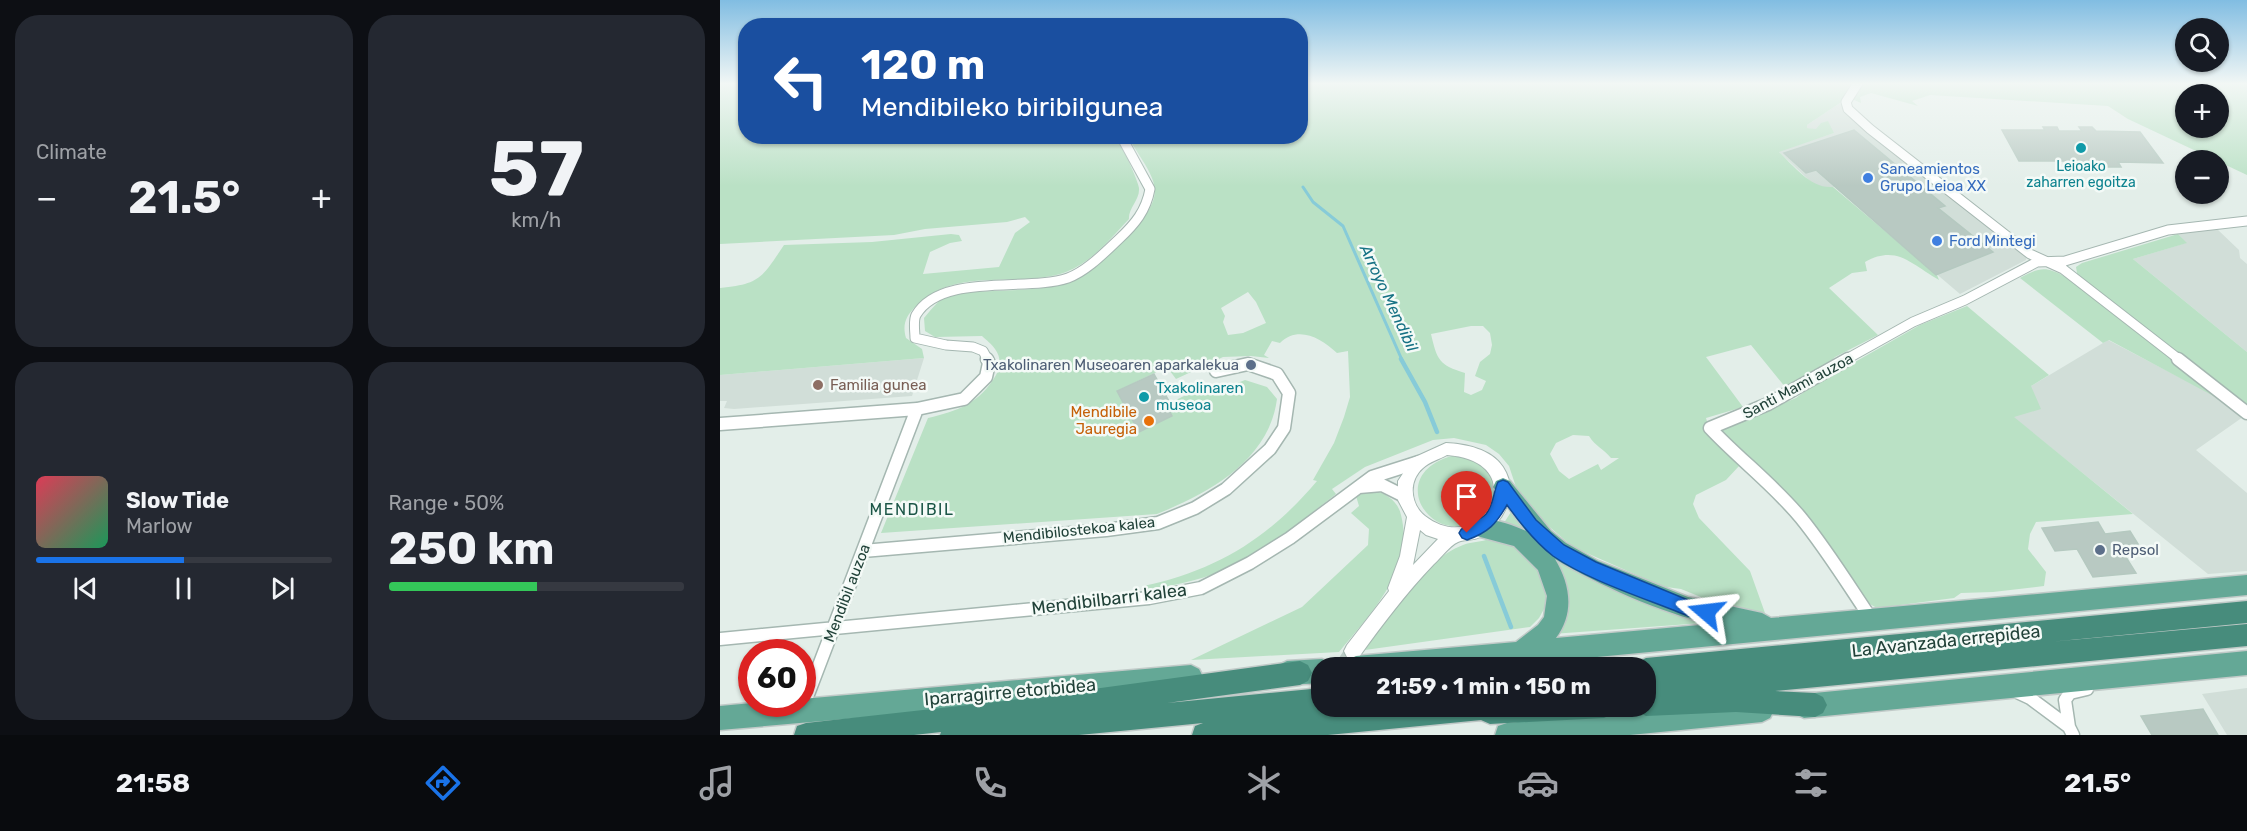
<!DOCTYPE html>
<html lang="en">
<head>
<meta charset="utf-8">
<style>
  body { margin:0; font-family:Rubik,sans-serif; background:#242831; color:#f1f3f6; height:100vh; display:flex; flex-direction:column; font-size:22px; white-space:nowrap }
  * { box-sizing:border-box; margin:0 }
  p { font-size:20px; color:#9ea1a6 }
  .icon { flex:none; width:33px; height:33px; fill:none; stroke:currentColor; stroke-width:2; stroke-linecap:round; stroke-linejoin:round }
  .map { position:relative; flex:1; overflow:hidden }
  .details { display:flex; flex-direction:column; gap:15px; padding:15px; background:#0d0f14; width:720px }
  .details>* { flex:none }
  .banner { position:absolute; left:18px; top:18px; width:570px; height:126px; border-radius:24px; box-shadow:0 2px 4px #0004; background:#1a4fa0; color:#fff; overflow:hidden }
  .buttons { position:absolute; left:1455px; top:18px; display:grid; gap:12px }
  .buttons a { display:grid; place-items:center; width:54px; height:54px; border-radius:50%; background:#171b24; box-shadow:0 2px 4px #0004; font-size:30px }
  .speed { position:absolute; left:18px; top:639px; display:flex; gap:12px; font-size:30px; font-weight:700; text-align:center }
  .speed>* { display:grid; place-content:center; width:78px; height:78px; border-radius:50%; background:#171b24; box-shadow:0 2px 4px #0004; line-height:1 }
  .speed .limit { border:9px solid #d22; background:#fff; color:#111 }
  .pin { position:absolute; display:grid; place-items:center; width:51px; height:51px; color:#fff; margin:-62px -26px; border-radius:50% 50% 50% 0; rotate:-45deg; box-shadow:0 0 6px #0007 }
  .pin .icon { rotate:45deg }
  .me { position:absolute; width:66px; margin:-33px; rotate:287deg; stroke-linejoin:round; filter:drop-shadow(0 0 4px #0008) }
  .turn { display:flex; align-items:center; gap:21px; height:126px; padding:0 24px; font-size:27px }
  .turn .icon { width:78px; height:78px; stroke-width:2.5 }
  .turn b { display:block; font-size:42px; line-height:51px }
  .big { font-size:45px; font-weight:700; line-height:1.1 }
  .details .widget { flex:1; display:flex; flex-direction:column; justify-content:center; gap:9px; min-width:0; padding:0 21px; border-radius:24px; background:#242831 }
  .details .dial { align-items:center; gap:0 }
  .dial b { font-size:78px; line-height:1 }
  .song { display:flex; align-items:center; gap:18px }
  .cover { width:72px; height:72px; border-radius:9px; background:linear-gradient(135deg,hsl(350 70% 55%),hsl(150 70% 35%)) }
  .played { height:6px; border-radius:3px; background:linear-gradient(90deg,#1a73e8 50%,#363941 50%) }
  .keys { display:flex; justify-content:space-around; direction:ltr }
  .heat { display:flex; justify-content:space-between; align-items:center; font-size:33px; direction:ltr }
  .charge { height:9px; border-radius:4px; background:linear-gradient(90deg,#34c759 50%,#363941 0) }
  .details .tiles { flex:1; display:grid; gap:15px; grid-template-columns:repeat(2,1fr) }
  .trip { position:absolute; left:591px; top:657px; width:345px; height:60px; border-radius:24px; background:#171b24; box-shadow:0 2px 4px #0004; font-weight:700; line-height:60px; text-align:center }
  .menu { display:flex; height:96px; justify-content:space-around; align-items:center; background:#090b0e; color:#9ea1a6 }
  .menu .icon { width:42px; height:42px }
  .menu .active { color:#1a73e8 }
  .menu b { font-size:27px; color:#f1f3f6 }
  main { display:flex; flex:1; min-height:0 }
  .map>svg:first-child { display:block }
  .built { fill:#d1ded8 }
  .green { fill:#bae1c5; fill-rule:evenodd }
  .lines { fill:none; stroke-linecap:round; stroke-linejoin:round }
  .stream-far1 { stroke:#87cbd8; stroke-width:3 }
  .stream { stroke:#87cbd8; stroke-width:4.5 }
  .building { fill:#b8c9c2; stroke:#b5c9c0; stroke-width:1.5 }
  .tertiary-tunnel { stroke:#bcccc6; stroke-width:16; stroke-dasharray:16 8; stroke-linecap:butt }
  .minor-far1-casing { stroke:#a5b7b1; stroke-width:11 }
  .minor-casing { stroke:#a5b7b1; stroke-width:15 }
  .tertiary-casing { stroke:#a5b7b1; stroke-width:2 }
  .primary-casing { stroke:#c1cac8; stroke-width:3 }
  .trunk-casing { stroke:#c1cac8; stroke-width:3 }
  .minor-far1 { stroke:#fff; stroke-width:9 }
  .minor { stroke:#fff; stroke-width:12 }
  .tertiary { fill:#fff; fill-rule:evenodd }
  .primary { fill:#64a896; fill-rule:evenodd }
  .trunk { fill:#478c7c; fill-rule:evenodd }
  .route { fill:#1a73e8; stroke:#114b97; stroke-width:1.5 }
  .culture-dot { fill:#0f9aa8; stroke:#f4faf7; stroke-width:2 }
  .shop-dot { fill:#3f7fe0; stroke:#f4faf7; stroke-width:2 }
  .service-dot { fill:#5c6f8a; stroke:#f4faf7; stroke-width:2 }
  .education-dot { fill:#8d6e63; stroke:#f4faf7; stroke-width:2 }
  .food-dot { fill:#e8710a; stroke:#f4faf7; stroke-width:2 }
  .labels { text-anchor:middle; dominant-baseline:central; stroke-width:5; stroke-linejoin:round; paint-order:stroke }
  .far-culture-label { font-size:14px; fill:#0d838f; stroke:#f4faf7 }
  .shop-label { font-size:15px; fill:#366cbe; stroke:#f4faf7; text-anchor:start }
  .service-label { font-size:15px; fill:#4e5e75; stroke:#f4faf7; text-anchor:end }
  .education-label { font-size:15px; fill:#785e54; stroke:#f4faf7; text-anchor:start }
  .street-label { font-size:15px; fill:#214239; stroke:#f4faf7 }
  .culture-label { font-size:15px; fill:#0d838f; stroke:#f4faf7; text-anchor:start }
  .food-label { font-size:15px; fill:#c56008; stroke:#f4faf7; text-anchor:end }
  .water-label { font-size:16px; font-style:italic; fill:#157184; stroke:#f4faf7 }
  .neighbourhood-label { font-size:16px; letter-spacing:1.5px; fill:#1b5647; stroke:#f4faf7 }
  .near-street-label { font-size:18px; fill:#214239; stroke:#f4faf7 }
</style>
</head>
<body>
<main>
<section class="details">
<div class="tiles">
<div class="widget"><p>Climate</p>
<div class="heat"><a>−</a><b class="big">21.5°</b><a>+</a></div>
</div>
<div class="widget dial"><b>57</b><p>km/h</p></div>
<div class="widget">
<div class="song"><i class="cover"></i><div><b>Slow Tide</b><p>Marlow</p></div></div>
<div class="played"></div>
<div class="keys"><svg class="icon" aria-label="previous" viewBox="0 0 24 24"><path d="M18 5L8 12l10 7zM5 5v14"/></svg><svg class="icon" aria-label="pause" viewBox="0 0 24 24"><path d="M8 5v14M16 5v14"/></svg><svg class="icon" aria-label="next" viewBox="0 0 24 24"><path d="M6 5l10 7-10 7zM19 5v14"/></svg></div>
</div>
<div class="widget"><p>Range · 50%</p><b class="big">250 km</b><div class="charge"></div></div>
</div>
</section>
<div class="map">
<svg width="1527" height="735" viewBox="0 0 1527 735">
  <rect width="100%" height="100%" fill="#e3eee9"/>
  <!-- built -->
  <path class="built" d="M1120,103l9,12 178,140 -1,5 -66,34 -126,-107 -12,1 -10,-5 -34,-32 56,-18 -27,-5v-3z
    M1497,229l22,21 1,8 7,6v88l-114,-93 53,-16 -8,-9z
    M1388,340l113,59 22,18 -47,33 51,43v78l-39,3 -195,-157 18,-31z
    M204,358l-12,38 -178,13 -10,-1 3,-7h-7v-26z
    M1527,688v47h-20l-25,-41z"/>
  <!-- green -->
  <path class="green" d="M0,83h25l1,53 370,1c4,3 23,46 23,51 1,12 -11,20 -10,31 -18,19 -37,43 -63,53 -48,17 -110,-7 -150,34 -10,10 -14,18 -10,32l16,11 2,9 -204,17v-87c40,-4 42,-10 64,-43l88,-3 79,-8 8,1 3,6 -12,2 -20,9 -7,22 76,-7 16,-34 15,-11 -5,-5 -18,5 -82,7 -31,6 -174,9z
    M581,83h550l-11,20 -33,22v3l9,1 5,-6 7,-2 6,12 -55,19c15,14 32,37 54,35l104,88 2,5c-27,-15 -42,-36 -74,-18l2,9 -15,2 -23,15 49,47 -43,22 -10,10 -39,21 -35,-43 -45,12 37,50 -37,11 4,14 30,33 -14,15 -30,15 -3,9 6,14 51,53 15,42 -37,-5 -47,-19 -15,-2 -18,-7 -75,-33 -41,-35 -13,-16 -10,-30 -10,-12 -13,-9 -32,-7 -21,2 -68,27 -33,22 4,5c-36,28 -72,59 -114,77 -25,10 -53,15 -80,21l1,-6c73,-15 126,-48 174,-105l-4,-1 21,-37 10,-26 6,-20 -2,-46 -11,2c-16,-15 -39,-28 -57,-10l-8,-2 -8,14 5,3 -18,-2 -28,1 -47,22 -9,-12 -50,24 16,30 51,-25 43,-9 18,-7 22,7 10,12c-8,61 -67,94 -120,115l-276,19 47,-115c30,-7 52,-15 68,-43 5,-8 5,-18 -1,-26 -3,-5 -9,-9 -13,-13l-47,1 -10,-6 -1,-13c7,-8 16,-21 27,-24 6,-2 15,-1 22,-2 28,-2 76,-1 100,-11 23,-11 38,-29 56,-47 42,-43 26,-52 -1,-97l172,-1zM528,292l8,10 10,21 -23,10 -15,2 -5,-13 2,-6 -4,-8zM751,326h12l7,7 2,12 -2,9 -10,8 -5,14 11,5 -4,9 -11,5 -7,-3 1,-19c-26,-8 -28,-13 -34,-39zM853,435l16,1c6,10 15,13 22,22h8l-18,12 -3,-6 -29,15 -10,-8 -9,-17 6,-11z
    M1141,83h386v92l-119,-56 -20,-13 -178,-11 -18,6 6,5 -47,-13 -11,4 1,6 -9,-4zM1466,94h32v34h-32z
    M1458,234l9,9 -54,16 114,93v62l-138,-74 -6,3 -83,-65c21,-11 25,-12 46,-1l11,-4 -1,-6 6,-4z
    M1247,306l82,69 -18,11 10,23 -27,8 119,97 -97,8 -6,12 -2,15 18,23 -2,14 -51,6 -32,1 -7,5 -77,10 -11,-6 -147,-172 77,-32 15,-11 109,-62z
    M732,456c23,1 27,7 42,23 0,7 2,16 0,23 -2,7 -9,13 -15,17 -47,31 -96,-44 -27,-63z
    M652,490c14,3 26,11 29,25 14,54 -31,99 -62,137l-148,8 111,-53 66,-62 1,-16 -18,-16 8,-7 -3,-10z
    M791,512l19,20 187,90 -165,12 15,-40 -67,-65z
    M766,540c46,3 50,22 63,60l-10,18 -9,9 -165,23c26,-36 54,-88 98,-105 7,-3 16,-3 23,-5z"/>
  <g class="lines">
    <!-- stream-far1 -->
    <path class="stream-far1" d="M583,187l10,15 30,24 59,134"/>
    <!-- stream -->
    <path class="stream" d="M681,359l24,43 12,30
      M764,556l27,71"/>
  </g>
  <!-- building -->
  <path class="building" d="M1323,127h14l2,4h23l-3,-4h13l4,4 44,1 23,31 -45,-1 3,5h-16l-2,-5h-22l3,5 -15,-1 -4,-5h-46l-17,-31h43z
    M1134,130l91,76 -7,2 55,44 -57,23 -120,-105 -10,3 -22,-20z
    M434,374l16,29 -4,1 6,12 -33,16 -22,-41z
    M1378,522l7,12 25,-3 8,13 -19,2 17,27 -43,4 -16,-28 -22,2 -13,-23z
    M1483,709l15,26h-66l-11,-19z"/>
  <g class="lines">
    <!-- tertiary-tunnel -->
    <path class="tertiary-tunnel" d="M622,668l11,-17"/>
    <!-- minor-far1 casing -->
    <g class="minor-far1-casing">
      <path id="minor-far1" d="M1138,83l-12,19 2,7 22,20 160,125 33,15 117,91
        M268,360l-5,-9 -10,-4 -27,-2 -31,-7c0,-7 -2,-17 1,-23 25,-43 112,-23 152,-37 19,-7 37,-26 51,-39 16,-15 27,-28 31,-50l-29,-53
        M1125,360l68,-38 52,-22 72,-38 28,-1 103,-31 79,-9"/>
    </g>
    <!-- minor casing -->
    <g class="minor-casing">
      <path id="minor" d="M1128,359l-80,45 -58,24c29,31 64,57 91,90 26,32 48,68 71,102
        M1458,359l69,54
        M0,424l197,-15 47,-10 22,-22 3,-14 -2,-4
        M639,487l23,-2 22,11
        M143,551l243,-21 52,-7 37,-15 31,-19 44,-40 14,-21 5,-35 -12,-19 -29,-10 -32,7
        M0,639l429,-41 52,-10 49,-25 40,-25 82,-61 47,-15
        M1295,691l15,7 39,29
        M82,710l115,-301
        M1353,735l-4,-8 -4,-27 5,-7 17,-4"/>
    </g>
    <!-- tertiary casing -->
    <g class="tertiary-casing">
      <path id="tertiary" d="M726,443c20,1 45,6 57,24 17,26 1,55 -23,70 -7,4 -15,2 -22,5 -9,4 -17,16 -24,22 -28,29 -52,61 -75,93l-6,3 -6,-3 -3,-6 3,-6 42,-54 -1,-3 12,-32 7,-39 -9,-17v-19l15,-23zM727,455c89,7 35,105 -22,61 -15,-12 -17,-35 -2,-48 6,-6 17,-9 24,-13zM700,530l6,5 12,4 -25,26z"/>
    </g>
    <!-- primary casing -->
    <g class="primary-casing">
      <path id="primary" d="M783,478l7,3 41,50 15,12 32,18 90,36 74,16 9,5 476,-43v20l-764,73h-138l3,-8 8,-4 160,-14 22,-17 6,-8 3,-21 -9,-26 -24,-24 -41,-11 -3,-7 3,-7c15,-5 38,3 53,10l-33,-44 3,-6zM835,559c44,26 106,54 156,65l-155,14c19,-25 14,-54 -1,-79z
        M1527,651v24l-443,43 -8,-4 -4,-8 4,-8 8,-4z
        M602,659l8,4 2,5h-10v15l-35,2 -8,-4 -4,-8 4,-8 8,-4z
        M471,665l8,4 4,8 -4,8 -8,4 -471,41v-24l32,-3 50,1v-5z
        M1042,698l8,4 4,8 -4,8 -8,4 -132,13h-135l3,-9 9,-3z"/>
    </g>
    <!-- trunk casing -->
    <g class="trunk-casing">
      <path id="trunk" d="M1527,601v22l-198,19 198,-18v22l-472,45 40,2 8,4 4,8 -4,8 -8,4 -79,-5 -90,4 -8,-4 -3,-6h11v-38h-11l3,-6 8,-4z
        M580,661l8,4 4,8 -4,8 -8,4 -133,18 155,-15v18h9l-8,5 51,-5h242l-4,8 -8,4 -114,6 -9,-4 -153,15h-136l3,-9 8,-3 -124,12h-139l1,-3 -27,3h-120l3,-9 9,-3 198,-22z"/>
    </g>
    <!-- minor-far1 -->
    <use href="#minor-far1" class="minor-far1"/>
    <!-- minor -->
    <use href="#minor" class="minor"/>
    <!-- tertiary -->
    <use href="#tertiary" class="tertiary"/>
    <!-- primary -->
    <use href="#primary" class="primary"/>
    <!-- trunk -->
    <use href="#trunk" class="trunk"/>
  </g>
  <!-- sky -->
  <linearGradient id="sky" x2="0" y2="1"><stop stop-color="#81bde2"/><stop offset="0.45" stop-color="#f2f7f5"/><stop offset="1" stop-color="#f2f7f5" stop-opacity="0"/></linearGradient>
  <rect width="1527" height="186" fill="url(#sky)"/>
  <!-- route -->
  <path class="route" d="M783,480l5,2 28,38 28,25 32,17 92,38 23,6 3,6 -3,6 -5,2 -18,-4c-41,-17 -99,-35 -135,-60 -18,-14 -33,-33 -46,-51 -11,19 -18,27 -40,35l-5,-2 -3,-5c5,-11 20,-11 27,-19 8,-10 7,-21 12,-32z"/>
  <!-- markers -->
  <g class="culture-dot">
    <circle cx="1361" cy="148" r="6"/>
    <circle cx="424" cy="397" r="6"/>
  </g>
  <g class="shop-dot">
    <circle cx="1148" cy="178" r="6"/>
    <circle cx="1217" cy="241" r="6"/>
  </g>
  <g class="service-dot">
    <circle cx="531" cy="365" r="6"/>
    <circle cx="1380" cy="550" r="6"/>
  </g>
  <circle class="education-dot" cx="98" cy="385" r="6"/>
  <circle class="food-dot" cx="429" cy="421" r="6"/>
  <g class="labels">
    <!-- far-culture labels -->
    <g class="far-culture-label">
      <text x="1361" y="166">Leioako<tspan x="1361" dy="16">zaharren egoitza</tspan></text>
    </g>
    <!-- shop labels -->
    <g class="shop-label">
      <text x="1160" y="169">Saneamientos<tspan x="1160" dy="17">Grupo Leioa XX</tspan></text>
      <text x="1229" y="241">Ford Mintegi</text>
    </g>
    <!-- service labels -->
    <g class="service-label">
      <text x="519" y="365">Txakolinaren Museoaren aparkalekua</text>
      <text x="1392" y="550" text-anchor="start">Repsol</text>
    </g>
    <!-- education labels -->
    <g class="education-label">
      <text x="110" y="385">Familia gunea</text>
    </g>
    <!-- street labels -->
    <g class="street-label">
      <text transform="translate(1078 386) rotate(-28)">Santi Mami auzoa</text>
      <text transform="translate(359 530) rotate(-6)">Mendibilostekoa kalea</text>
      <text transform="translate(127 593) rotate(-69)">Mendibil auzoa</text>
    </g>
    <!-- culture labels -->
    <g class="culture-label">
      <text x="436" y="388">Txakolinaren<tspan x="436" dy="17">museoa</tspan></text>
    </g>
    <!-- food labels -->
    <g class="food-label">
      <text x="417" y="412">Mendibile<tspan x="417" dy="17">Jauregia</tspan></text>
    </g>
    <!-- water labels -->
    <g class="water-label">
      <text transform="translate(669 298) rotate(65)">Arroyo Mendibil</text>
    </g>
    <!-- neighbourhood labels -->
    <g class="neighbourhood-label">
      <text x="192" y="509">MENDIBIL</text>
    </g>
    <!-- near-street labels -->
    <g class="near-street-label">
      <text transform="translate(389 599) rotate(-7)">Mendibilbarri kalea</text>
      <text transform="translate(1226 641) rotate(-6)">La Avanzada errepidea</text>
      <text transform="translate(290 692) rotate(-5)">Iparragirre etorbidea</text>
    </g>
  </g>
</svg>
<div class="buttons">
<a><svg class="icon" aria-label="search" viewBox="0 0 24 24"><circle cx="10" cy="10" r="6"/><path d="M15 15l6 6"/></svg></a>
<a>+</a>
<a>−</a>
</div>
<div class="speed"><div class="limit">60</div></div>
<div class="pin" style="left:747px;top:533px;background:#d93025"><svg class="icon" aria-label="arrive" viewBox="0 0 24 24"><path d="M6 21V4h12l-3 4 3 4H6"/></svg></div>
<svg class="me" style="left:986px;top:612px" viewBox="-20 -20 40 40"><path d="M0-17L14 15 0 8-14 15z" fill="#1a73e8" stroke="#fff" stroke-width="4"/></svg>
<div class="trip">21:59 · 1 min · 150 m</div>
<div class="banner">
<div class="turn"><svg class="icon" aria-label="left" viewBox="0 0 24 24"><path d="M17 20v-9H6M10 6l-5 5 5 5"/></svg><div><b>120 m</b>Mendibileko biribilgunea</div></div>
</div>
</div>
</main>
<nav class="menu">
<b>21:58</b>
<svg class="icon active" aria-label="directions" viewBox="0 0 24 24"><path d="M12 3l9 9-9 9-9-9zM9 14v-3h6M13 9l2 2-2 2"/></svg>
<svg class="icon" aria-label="music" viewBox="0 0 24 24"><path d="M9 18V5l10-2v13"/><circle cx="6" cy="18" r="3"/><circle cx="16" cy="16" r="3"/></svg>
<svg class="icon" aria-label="phone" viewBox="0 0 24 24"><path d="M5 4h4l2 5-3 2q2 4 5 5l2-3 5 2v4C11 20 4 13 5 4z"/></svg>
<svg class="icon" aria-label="climate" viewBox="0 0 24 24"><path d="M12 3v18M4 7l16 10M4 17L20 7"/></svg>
<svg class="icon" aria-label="car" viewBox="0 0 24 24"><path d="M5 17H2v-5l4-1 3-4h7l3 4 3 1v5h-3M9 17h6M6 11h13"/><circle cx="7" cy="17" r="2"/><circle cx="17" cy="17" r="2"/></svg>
<svg class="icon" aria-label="filters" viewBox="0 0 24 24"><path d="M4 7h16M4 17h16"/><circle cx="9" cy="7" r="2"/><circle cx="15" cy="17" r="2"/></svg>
<b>21.5°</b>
</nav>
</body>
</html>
